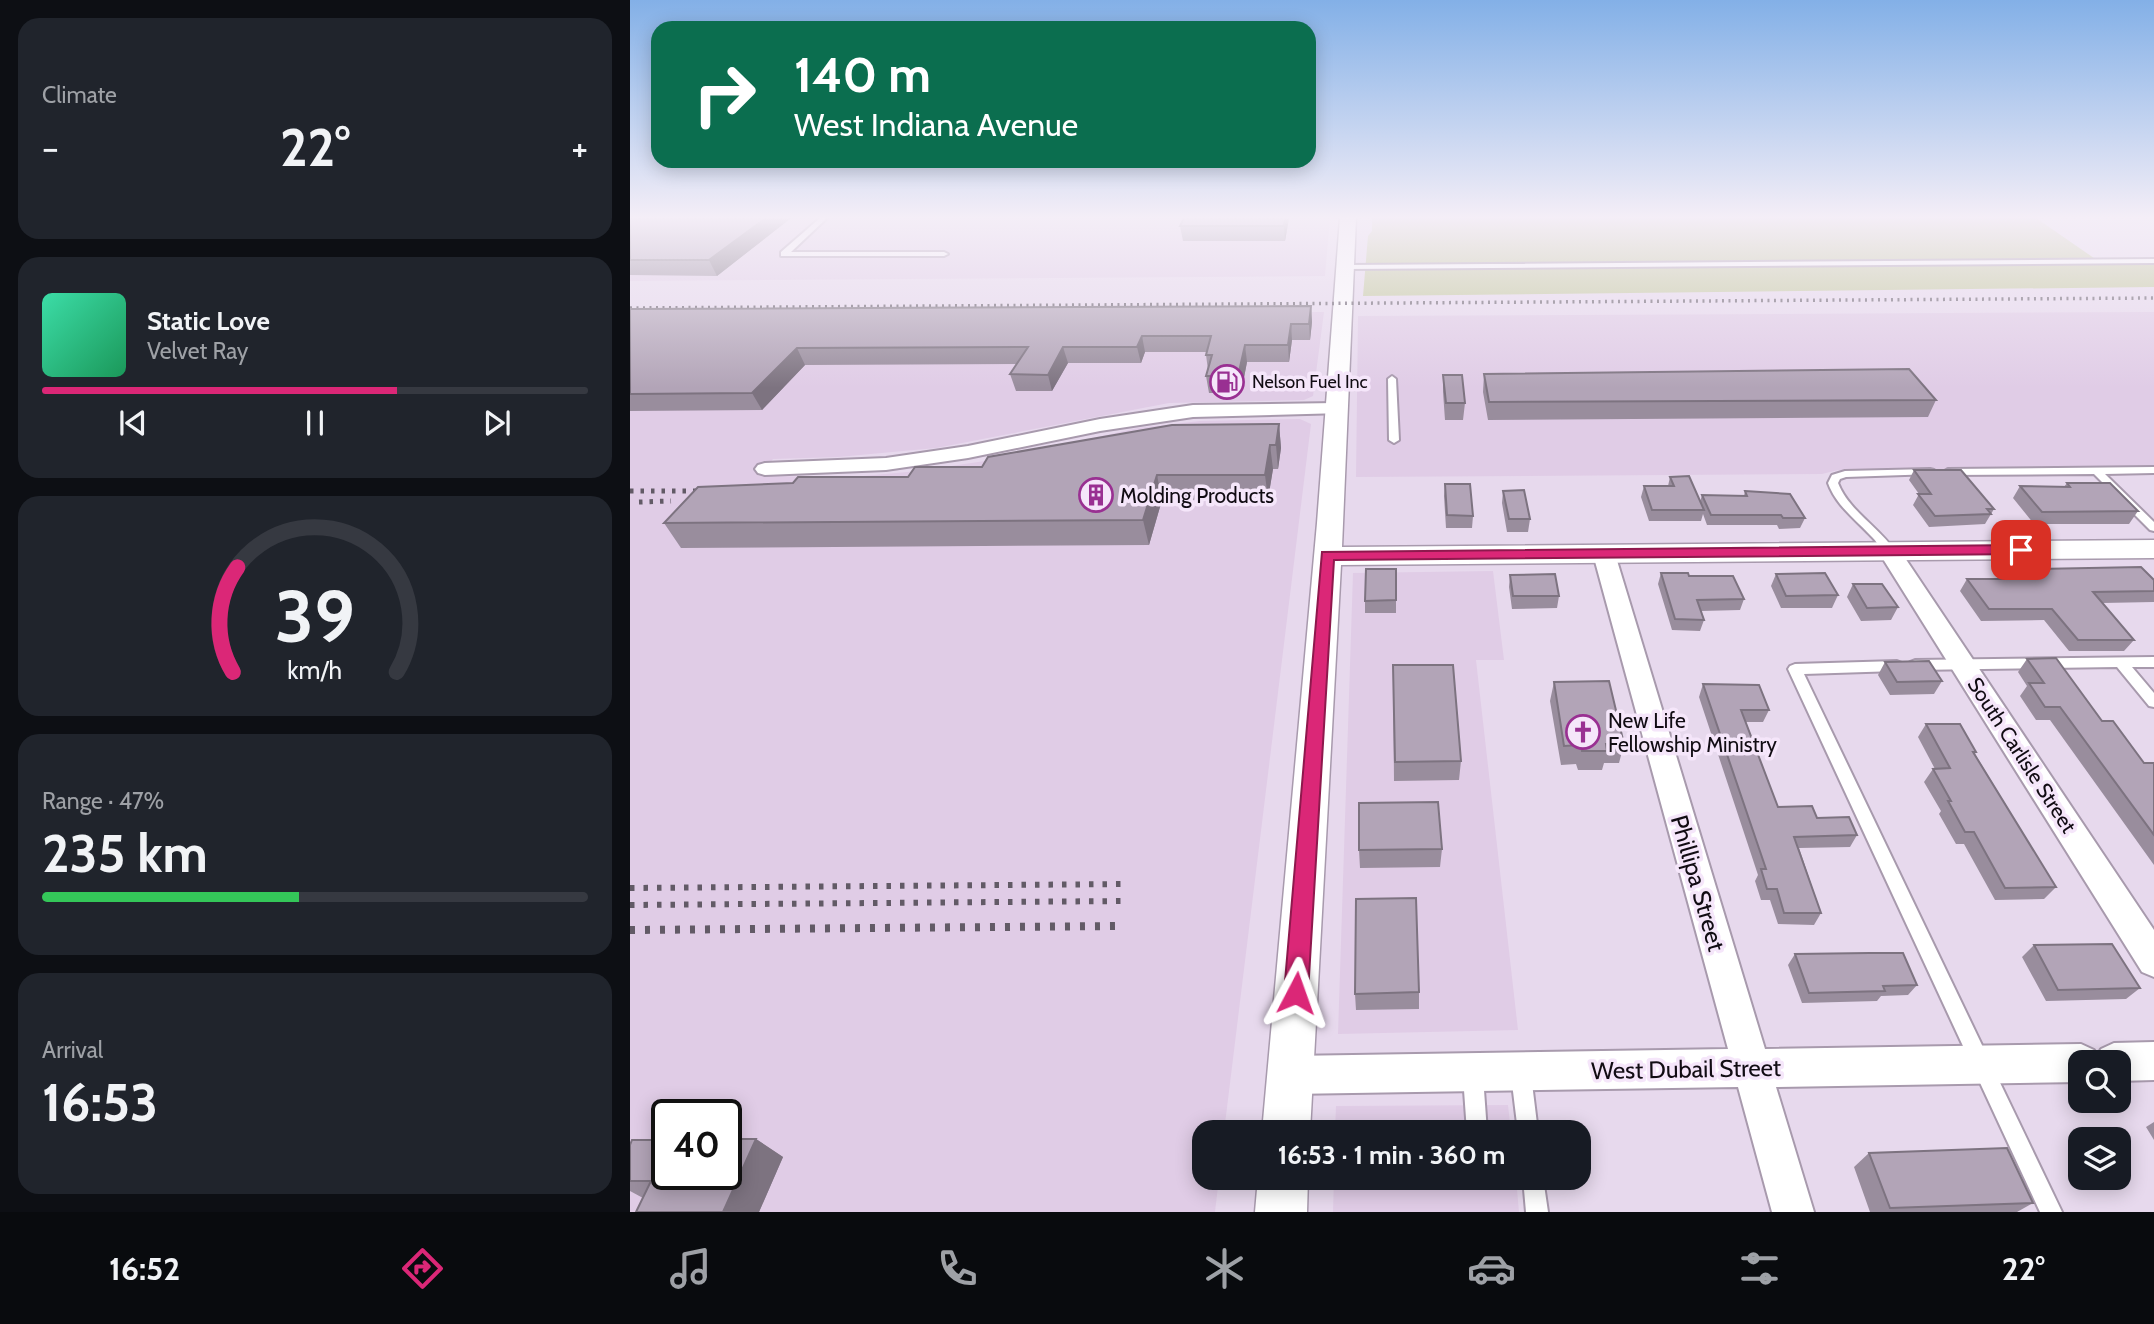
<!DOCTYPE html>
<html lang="en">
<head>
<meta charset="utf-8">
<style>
  body { margin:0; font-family:Cabin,sans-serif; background:#20242c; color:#f1f3f6; height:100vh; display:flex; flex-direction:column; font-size:26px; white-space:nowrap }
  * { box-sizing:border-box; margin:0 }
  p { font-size:23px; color:#9ea1a6 }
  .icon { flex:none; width:38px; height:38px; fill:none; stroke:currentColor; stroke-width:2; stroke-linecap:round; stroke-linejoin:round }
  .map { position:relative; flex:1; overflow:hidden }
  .panel { display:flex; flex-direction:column; gap:18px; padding:18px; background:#0d0f14; width:630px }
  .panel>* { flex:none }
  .top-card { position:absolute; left:21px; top:21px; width:665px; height:147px; border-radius:21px; box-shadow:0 4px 18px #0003; background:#0b6e4f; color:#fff; overflow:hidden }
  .controls { position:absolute; left:1438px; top:1050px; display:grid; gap:14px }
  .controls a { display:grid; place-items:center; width:63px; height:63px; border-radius:14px; background:#171b24; box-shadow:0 4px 18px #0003; font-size:35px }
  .speed { position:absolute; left:21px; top:1099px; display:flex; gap:14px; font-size:35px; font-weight:700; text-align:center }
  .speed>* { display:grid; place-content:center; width:91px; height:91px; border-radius:50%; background:#171b24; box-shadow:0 4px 18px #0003; line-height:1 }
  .speed .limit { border:4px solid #111; border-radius:10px; background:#fff; color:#111 }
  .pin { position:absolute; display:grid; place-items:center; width:60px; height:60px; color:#fff; margin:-30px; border-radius:14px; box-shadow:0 4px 10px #0006 }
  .me { position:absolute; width:77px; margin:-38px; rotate:4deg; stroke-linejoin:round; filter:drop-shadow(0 0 5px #0008) }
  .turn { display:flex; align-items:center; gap:24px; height:147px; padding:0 28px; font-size:32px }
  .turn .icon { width:91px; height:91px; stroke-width:2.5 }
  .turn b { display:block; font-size:49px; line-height:60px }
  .big { font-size:52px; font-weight:800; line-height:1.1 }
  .panel .widget { flex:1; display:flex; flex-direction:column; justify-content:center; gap:10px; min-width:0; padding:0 24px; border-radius:21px; background:#20242c }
  .panel .dial { align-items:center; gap:0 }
  .dial svg { height:182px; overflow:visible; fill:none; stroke:#363941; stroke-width:7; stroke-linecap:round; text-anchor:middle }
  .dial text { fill:#f1f3f6; stroke:none }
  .song { display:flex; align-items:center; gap:21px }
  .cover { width:84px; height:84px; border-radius:10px; background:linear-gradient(135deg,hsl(160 70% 55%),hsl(150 70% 35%)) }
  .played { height:7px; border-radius:4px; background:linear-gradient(90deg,#db2777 65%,#363941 65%) }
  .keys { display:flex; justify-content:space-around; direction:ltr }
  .heat { display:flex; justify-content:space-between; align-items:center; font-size:38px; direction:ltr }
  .charge { height:10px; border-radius:5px; background:linear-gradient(90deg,#34c759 47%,#363941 0) }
  .trip { position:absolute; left:562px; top:1120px; width:399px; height:70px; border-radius:21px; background:#171b24; box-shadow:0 4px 18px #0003; font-weight:800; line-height:70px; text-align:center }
  .dock { display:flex; height:112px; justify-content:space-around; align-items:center; background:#090b0e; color:#9ea1a6 }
  .dock .icon { width:49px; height:49px }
  .dock .on { color:#db2777 }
  .dock b { font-size:32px; color:#f1f3f6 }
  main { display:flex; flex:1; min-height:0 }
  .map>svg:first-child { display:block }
  .built { fill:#e0cce6; fill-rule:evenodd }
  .green { fill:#c1c798 }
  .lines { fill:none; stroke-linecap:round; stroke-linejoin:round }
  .service-casing { stroke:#a89aad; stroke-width:4 }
  .minor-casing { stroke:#a89aad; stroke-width:4 }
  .tertiary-casing { stroke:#a89aad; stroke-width:3 }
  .service { fill:#fff; fill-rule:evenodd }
  .minor { fill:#fff; fill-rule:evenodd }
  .tertiary { fill:#fff; fill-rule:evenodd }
  .rail-far3 { stroke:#625a66; stroke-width:3.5; stroke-dasharray:2 4.5; stroke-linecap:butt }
  .rail-far2 { stroke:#625a66; stroke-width:5; stroke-dasharray:3.5 7; stroke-linecap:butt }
  .rail-far1 { stroke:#625a66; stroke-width:6; stroke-dasharray:4.5 9; stroke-linecap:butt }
  .rail { stroke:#625a66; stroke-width:8; stroke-dasharray:5 10; stroke-linecap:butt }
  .wall { fill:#998d9d }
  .shaded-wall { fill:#7d7380 }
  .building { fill:#b2a4b7; stroke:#7d7380; stroke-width:2 }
  .route { fill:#db2777; stroke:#8e194d; stroke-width:2 }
  .labels { text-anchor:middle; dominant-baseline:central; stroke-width:7; stroke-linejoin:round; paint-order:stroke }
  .far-poi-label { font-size:18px; fill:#110c13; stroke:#f5e6fa; text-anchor:start }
  .poi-label { font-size:21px; fill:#110c13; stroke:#f5e6fa; text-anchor:start }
  .street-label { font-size:21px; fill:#110c13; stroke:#f5e6fa }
  .near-street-label { font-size:24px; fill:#110c13; stroke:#f5e6fa }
</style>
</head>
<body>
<main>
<section class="panel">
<div class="widget"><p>Climate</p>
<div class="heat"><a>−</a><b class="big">22°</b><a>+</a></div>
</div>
<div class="widget">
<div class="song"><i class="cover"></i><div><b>Static Love</b><p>Velvet Ray</p></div></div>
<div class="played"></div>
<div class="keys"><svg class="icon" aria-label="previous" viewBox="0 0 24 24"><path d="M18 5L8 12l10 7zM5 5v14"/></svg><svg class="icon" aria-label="pause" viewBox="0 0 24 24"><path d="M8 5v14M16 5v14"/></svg><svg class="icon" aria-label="next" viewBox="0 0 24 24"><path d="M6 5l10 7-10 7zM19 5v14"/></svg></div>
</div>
<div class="widget dial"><svg viewBox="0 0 100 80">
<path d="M14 69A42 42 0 1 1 86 69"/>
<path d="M14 69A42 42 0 0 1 16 23" stroke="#db2777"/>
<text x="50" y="56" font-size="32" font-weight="700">39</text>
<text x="50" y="72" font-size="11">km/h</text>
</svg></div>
<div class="widget"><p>Range · 47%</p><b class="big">235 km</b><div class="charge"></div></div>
<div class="widget"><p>Arrival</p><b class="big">16:53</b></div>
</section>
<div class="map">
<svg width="1524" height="1212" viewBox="0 0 1524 1212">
  <rect width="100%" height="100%" fill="#e7d9ed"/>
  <!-- built -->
  <path class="built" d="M0,218h700l-5,58 -695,5z
    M694,312l-11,84 -9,4 -135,3 -233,45 -98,9 -65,2 -15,17 94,1 66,-6 80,-12 140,-31 62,-7 100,-2 11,5 -87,708h-20v46h15l-4,34h-585v-898zM37,1115h59v59h-59z
    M1524,312v155l-316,3 -16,4 -466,3 2,-161z
    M863,571l11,89h-28l42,370 -180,4 15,-461z
    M878,1105l3,27h-176l1,-26z
    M704,1178h182l3,34h-186z"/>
  <!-- green -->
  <path class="green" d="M742,218h664l68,47 50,-1v23l-791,9 5,-60 4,-5z"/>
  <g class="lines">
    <!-- service casing -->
    <g class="service-casing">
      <path id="service" d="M190,218h7l-36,34h153l4,2 -4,2h-163v-4z
        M1524,259v4l-810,6 -4,-2 4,-2z
        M762,376l4,3 3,61 -5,3 -5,-3 -1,-61z
        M1524,467v6l-49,1 49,48v9l-4,-1 -56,-56 -146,1 -5,-3 5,-3z
        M1300,469l4,1v4l-88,3 -6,2 -2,4c11,28 40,43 57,68l-6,4c-8,-4 -12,-14 -19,-20 -16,-17 -34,-30 -42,-52l4,-8 13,-4z
        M1524,657v10h-22l22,26v14l-5,-1 -32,-39 -202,3 -5,-2 -2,-3 2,-3 5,-2z
        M1267,661l5,2 2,3 -2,3 -5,2 -93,3 258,538h-22l-252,-543 2,-3 5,-2z
        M891,1065l7,3 3,7 7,57h-20l-7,-57 3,-7z
        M843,1066l7,3 3,7 4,56h-20l-4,-56 3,-7z
        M893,1178h20l5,34h-22z"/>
    </g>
    <!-- minor casing -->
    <g class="minor-casing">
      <path id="minor" d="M706,403l7,2 2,4 -2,4 -150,4 -93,14 -132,27 -82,12 -121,5 -7,-2 -3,-4 3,-4 7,-2 121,-5 82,-12 132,-27 93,-14z
        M1259,544l8,2 257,384v47l-12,-5 -264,-421 3,-5z
        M974,547l8,2 3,5 150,495 316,-5 13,6 3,7 4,-8 13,-6 40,-1v38l-35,1v-19h-38v20l-305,5 38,125h-42l-34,-125 -448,7 -13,-6 -6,-13 6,-13 13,-6 438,-7 -135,-495 3,-5z"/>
    </g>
    <!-- tertiary casing -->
    <g class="tertiary-casing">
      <path id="tertiary" d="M710,218h16l-14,329 812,-7v18l-813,7 -31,567h-48l55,-609z
        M628,1178h50l-1,34h-52z"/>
    </g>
    <!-- service -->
    <use href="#service" class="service"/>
    <!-- minor -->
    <use href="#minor" class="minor"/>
    <!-- tertiary -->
    <use href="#tertiary" class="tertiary"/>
    <!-- rail-far3 -->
    <path class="rail-far3" d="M0,308l1524,-10"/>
    <!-- rail-far2 -->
    <path class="rail-far2" d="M0,491h84
      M9,502l32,-1"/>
    <!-- rail-far1 -->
    <path class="rail-far1" d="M0,888l497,-4
      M0,905l493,-4"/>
    <!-- rail -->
    <path class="rail" d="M0,930l487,-4"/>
  </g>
  <!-- wall -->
  <path class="wall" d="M0,218h161l-74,58 -87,-1z
    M659,218l-4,23h-102l-3,-15z
    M681,306l1,16 -2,18h-18l-3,22h-42l-6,31h-32l-3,-17 2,-6 -2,-15 1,-3h-62l-4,11h-73l-16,28h-36l-6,-17 7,-10 -212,1 -43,45 -132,1v-102z
    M854,374l452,26 -8,17 -440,3 -5,-28z
    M813,375l22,28 -2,17h-18l-2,-28z
    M649,424l2,24 -3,21h-5l-5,30 -106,1 -13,45 -468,3 -17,-25 129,-40 115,-6z
    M1284,470l80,39 -9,15 -56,3 -16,-22 6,-11 -10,-14z
    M1040,477l30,25 2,-7 42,1 1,-5 60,27 -5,10 -21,1 -2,-4h-70l-4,-11 -2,7h-52l-8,-24 3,-11h24z
    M1437,483l71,28 -9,13h-95l-21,-26 7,-12 44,1z
    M815,484l28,32 -1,12h-26l-2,-32z
    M873,491l27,28 -2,13h-21l-5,-29z
    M1373,562l34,7 117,11v22l-52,1 32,37 -10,11h-55l-25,-31 -63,1 -21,-30 7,-12h33l-4,-6z
    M766,569v44h-31v-12z
    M1031,573l28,3 55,23 -4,11 -39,1 3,9 -4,11 -28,-1 -14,-46z
    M1146,574l62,21 -6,13h-51l-10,-22z
    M880,575l49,21 -2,12 -45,1 -3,-22z
    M1223,584l45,23 -7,13 -30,1 -14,-24z
    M1397,659l75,62 42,42h10v102l-104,-145h-14l-16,-24 7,-10 -9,-14z
    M1255,662l57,19 -8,13 -44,1 -12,-20z
    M763,665l68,96 -2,19 -65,1z
    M924,682l70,62 -5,19h-15l-2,7h-24l-2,-6 -15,1 -11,-64z
    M1073,684l66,26 -6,12h-17l32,85 39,11 40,17 -7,12 -51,1 22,65 -7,12 -36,-1 -8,-24h-9l-6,-19 3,-6 -59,-178z
    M1296,724l50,28 -1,2 81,133 -12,12 -49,1 -31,-56h-8l-17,-30 2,-3 -17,-29 9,-13h2l-17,-32z
    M812,849l-2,18 -80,1 -1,-18z
    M1404,945l106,43 -14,11 -80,2 -24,-44z
    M1165,954l122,31 -9,10 -27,1 -4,5 -75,2 -14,-38z
    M789,992v17l-63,1 -1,-16z
    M1524,1122v18l-8,-13z
    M126,1139l27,18 -24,55h-123l7,-14 -13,-7v-46z
    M1239,1153l164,50 -16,9h-147l-16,-45z"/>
  <!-- shaded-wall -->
  <path class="shaded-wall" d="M136,218h25l-74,58 -8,-16z
    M655,218h4l-4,23 -1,-15z
    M681,306l1,16 -2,18 -1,-16z
    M661,324l1,16 -3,22 -1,-17z
    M512,336l3,16 -4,11 -4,-16z
    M615,345l2,17 -6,31 -3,-17z
    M433,347l5,16 -16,28 -4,-16z
    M167,348l8,17 -43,45 -10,-17z
    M649,424l2,24 -3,21 -2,-24z
    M640,445l3,24 -5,30 -3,-24z
    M527,475l5,25 -13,45 -6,-25z
    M126,1139l27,18 -24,55h-36z"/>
  <!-- building -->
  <path class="building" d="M0,218h136l-57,42h-79z
    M554,218h101l-1,8h-104z
    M681,306l-2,18h-18l-3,21h-43l-7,31h-32l6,-21h-6l5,-19h-69l-5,11h-74l-15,28 -38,-1 18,-27 -231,1 -45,45 -122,1v-85z
    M1279,369l27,31 -447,2 -5,-28z
    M813,375h19l3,28h-19z
    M649,424l-3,21h-6l-5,30h-108l-14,45 -479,3 34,-36 95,-4 5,-6h110l7,-10h67l6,-10 184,-32z
    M1284,470h47l33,39h-7l4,5 -56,2 -17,-22h13z
    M1059,476l15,34h-52l-8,-24h30l-4,-9z
    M1437,483h43l28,28 -96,1 -22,-26 50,1z
    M815,484h25l3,32 -26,-1z
    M894,490l6,29h-21l-6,-28z
    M1115,491l45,3 15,24h-22l-2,-3h-70l-9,-20 45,1z
    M1373,562h28l6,7 104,-2 13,13v11l-61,1 41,48h-56l-26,-31h-63l-22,-30h49z
    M736,569h30v31l-31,1z
    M1031,573h27l1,3h44l11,23 -47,1 7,20 -29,-1z
    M1195,573l13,22 -52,1 -10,-22z
    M925,574l4,22h-46l-3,-21z
    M1223,584h29l16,23 -31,1z
    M1426,658l46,63h11l31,42h10v72l-94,-128h-15l-16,-24h15l-17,-24z
    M1299,661l13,20 -45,1 -12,-20z
    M763,665h60l8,96 -66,1z
    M979,681l15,63h-18l1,7h-25l-1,-6 -17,1 -10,-64z
    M1073,684l56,1 10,25h-28l37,97 34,-1 5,12 32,-1 8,18 -63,2 27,76h-37l-7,-24h-10l-6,-20h5z
    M1296,724h34l16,28h-3l83,135 -51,1 -31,-56h-9l-17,-31h3l-18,-32 17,-1z
    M808,802l4,47 -83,1v-47z
    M786,898l3,94 -64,2 1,-95z
    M1482,944l28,44 -82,2 -24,-45z
    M1239,953h34l14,32 -34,1 2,5 -76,2 -14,-39z
    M96,1139h30l-33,73h-87l15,-31h-21v-36l2,-5h35v34h59z
    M1377,1148l26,55 -143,5 -21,-55z"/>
  <!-- sky -->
  <linearGradient id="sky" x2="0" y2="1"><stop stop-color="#83b0e7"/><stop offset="0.56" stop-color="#f4eef7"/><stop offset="1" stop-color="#f4eef7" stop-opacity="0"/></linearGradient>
  <rect width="1524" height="388" fill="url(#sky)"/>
  <!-- route -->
  <path class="route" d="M1391,545l8,5 -2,4 -693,6 -26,433 -4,8 -8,4 -8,-4 -4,-8 38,-441z"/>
  <!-- icons -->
  <defs>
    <g id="fuel-ring" transform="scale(1.75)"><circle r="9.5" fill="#f5e6fa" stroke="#993092" stroke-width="1.5"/><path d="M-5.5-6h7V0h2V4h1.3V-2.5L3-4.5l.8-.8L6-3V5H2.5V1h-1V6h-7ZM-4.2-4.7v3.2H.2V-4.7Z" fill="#993092"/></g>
    <g id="building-ring" transform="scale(1.75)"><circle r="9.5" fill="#f5e6fa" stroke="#993092" stroke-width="1.5"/><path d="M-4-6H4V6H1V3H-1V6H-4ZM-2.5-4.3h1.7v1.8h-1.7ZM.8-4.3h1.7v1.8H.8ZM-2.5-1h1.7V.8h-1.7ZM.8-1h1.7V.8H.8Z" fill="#993092"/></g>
    <g id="church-ring" transform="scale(1.75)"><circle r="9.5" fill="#f5e6fa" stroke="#993092" stroke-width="1.5"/><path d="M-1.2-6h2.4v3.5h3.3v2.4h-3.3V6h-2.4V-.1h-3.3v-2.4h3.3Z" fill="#993092"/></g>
  </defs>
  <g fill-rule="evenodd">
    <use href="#fuel-ring" x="597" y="382"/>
    <use href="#building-ring" x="466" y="495"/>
    <use href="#church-ring" x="953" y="732"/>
  </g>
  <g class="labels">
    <!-- far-poi labels -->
    <g class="far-poi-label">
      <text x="622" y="382">Nelson Fuel Inc</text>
    </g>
    <!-- poi labels -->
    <g class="poi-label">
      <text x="490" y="495">Molding Products</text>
      <text x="978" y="720">New Life<tspan x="978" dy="24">Fellowship Ministry</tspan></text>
    </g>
    <!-- street labels -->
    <g class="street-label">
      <text transform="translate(1392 755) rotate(57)">South Carlisle Street</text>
    </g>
    <!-- near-street labels -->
    <g class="near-street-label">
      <text transform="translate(1068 883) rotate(74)">Phillipa Street</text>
      <text transform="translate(1056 1069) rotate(-1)">West Dubail Street</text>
    </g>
  </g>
</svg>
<div class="controls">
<a><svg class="icon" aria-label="search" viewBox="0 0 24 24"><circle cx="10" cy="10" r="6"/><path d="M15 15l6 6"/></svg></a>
<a><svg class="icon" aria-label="layers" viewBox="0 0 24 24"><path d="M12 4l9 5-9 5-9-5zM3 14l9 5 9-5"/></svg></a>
</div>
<div class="speed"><div class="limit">40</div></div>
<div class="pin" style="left:1391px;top:550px;background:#d93025"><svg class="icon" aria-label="arrive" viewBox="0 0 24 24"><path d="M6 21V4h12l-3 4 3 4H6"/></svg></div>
<svg class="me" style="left:666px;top:993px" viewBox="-20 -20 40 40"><path d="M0-17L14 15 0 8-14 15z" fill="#db2777" stroke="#fff" stroke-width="4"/></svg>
<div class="trip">16:53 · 1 min · 360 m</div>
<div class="top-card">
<div class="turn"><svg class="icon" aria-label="right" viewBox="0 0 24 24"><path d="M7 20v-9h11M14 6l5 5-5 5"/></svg><div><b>140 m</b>West Indiana Avenue</div></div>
</div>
</div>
</main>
<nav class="dock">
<b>16:52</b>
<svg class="icon on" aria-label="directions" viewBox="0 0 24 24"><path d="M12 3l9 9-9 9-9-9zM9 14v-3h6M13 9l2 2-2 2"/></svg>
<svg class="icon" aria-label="music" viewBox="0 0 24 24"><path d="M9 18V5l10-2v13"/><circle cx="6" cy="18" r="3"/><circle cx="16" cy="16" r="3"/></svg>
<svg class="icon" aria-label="phone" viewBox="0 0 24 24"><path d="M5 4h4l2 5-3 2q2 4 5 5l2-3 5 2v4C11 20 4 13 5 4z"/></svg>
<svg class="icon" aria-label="climate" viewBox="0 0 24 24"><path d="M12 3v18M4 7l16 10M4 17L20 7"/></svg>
<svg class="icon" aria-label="car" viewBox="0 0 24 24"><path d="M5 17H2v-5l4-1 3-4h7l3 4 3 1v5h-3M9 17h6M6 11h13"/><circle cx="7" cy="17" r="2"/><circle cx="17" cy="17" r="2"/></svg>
<svg class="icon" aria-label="filters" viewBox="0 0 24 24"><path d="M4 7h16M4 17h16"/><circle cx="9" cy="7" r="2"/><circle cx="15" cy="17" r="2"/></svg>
<b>22°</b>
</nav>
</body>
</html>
